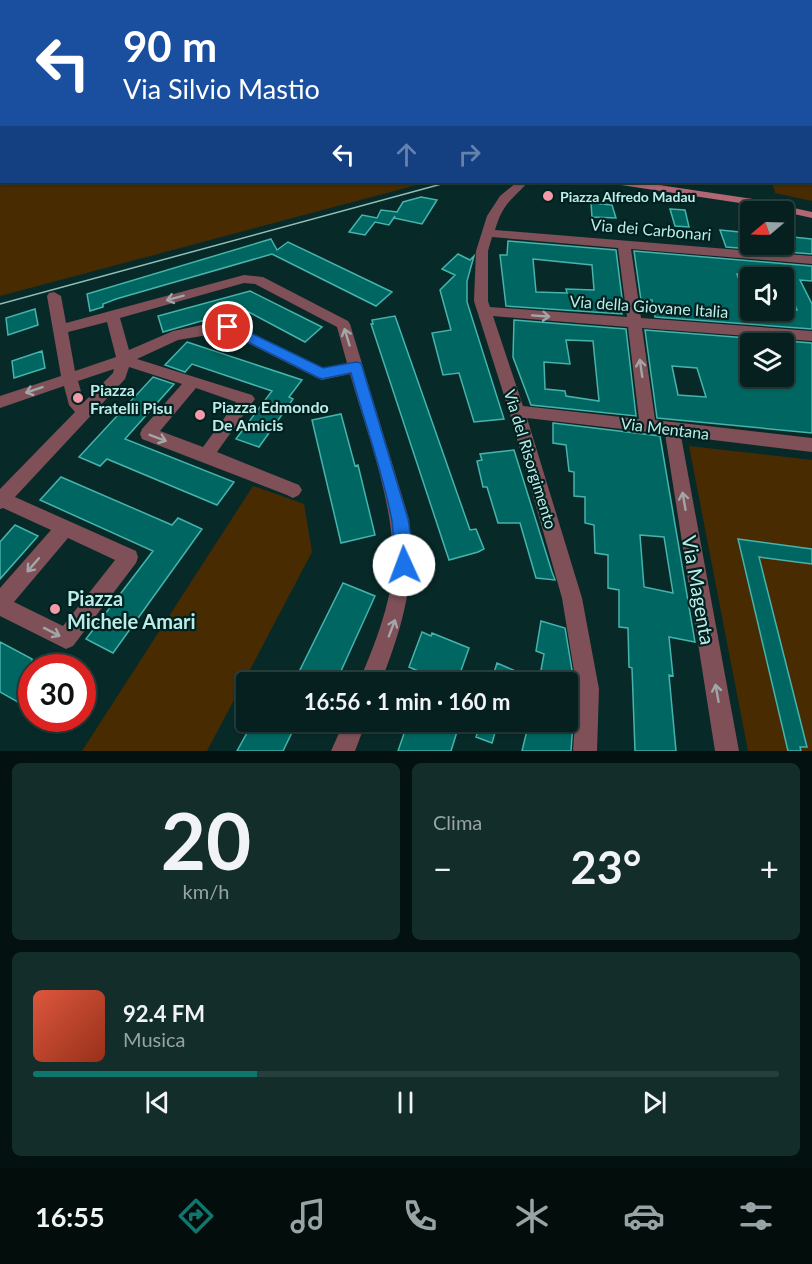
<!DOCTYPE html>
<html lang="it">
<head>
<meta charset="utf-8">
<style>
  body { margin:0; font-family:Lato,sans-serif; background:#132d2b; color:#f1f3f6; height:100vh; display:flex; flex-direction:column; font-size:22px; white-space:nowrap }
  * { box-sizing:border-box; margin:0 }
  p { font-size:20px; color:#97a3a4 }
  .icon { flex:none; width:33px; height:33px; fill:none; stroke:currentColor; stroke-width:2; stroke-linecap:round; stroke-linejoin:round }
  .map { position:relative; height:751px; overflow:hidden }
  .panel { display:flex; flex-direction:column; gap:12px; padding:12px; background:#031210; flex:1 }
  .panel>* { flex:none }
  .guide { position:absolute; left:0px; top:0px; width:813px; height:183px; box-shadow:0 2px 4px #0004,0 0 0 2px #263e3c; background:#1a4fa0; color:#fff; overflow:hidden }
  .needle { width:39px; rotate:251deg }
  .fabs { position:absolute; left:740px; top:201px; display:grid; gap:12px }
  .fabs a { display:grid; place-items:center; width:54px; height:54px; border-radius:6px; background:#05201e; box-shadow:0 2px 4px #0004,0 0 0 2px #263e3c; font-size:30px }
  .speed { position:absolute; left:18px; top:654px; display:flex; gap:12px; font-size:30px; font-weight:700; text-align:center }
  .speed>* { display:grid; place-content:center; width:78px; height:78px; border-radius:50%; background:#05201e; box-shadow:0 2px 4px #0004,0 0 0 2px #263e3c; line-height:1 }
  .speed .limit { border:9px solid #d22; background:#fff; color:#111 }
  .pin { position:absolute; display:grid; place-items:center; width:51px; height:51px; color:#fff; margin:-26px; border:3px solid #fff; border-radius:50%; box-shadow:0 2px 6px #0007 }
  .me { position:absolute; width:66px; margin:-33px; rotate:358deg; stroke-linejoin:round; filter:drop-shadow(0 0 4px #0008) }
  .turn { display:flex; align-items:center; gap:21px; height:126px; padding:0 24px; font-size:27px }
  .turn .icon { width:78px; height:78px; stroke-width:2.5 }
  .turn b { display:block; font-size:42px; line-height:51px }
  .lanes { display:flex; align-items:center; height:57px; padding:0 24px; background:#0003; justify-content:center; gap:30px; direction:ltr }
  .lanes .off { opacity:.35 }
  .big { font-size:45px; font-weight:700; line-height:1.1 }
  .panel .widget { flex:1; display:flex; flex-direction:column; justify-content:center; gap:9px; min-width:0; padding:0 21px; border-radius:9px; background:#132d2b }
  .panel .dial { align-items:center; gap:0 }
  .dial b { font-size:78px; line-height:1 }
  .song { display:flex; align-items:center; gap:18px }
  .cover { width:72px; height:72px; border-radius:9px; background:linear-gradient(135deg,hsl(10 70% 55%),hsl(10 70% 35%)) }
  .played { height:6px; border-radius:3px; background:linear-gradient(90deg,#0f766e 30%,#263e3c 30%) }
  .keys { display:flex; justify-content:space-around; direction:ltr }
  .heat { display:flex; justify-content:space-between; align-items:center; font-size:33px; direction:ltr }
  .panel .tiles { flex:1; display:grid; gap:12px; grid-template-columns:1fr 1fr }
  .widget:last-child { grid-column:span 2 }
  .trip { position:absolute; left:236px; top:672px; width:342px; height:60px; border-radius:6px; background:#05201e; box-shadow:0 2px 4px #0004,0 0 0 2px #263e3c; font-weight:700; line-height:60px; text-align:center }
  .menu { display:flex; height:96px; justify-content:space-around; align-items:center; background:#020d0c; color:#97a3a4 }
  .menu .icon { width:42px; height:42px }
  .menu .on { color:#0f766e }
  .menu b { font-size:27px; color:#f1f3f6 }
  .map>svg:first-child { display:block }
  .green { fill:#492b01 }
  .building { fill:#006661; stroke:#46b3ac; stroke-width:1.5; fill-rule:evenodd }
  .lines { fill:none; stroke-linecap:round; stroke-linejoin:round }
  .street { fill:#7f5058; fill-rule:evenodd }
  .secondary { fill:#b26774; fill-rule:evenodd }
  .tram { stroke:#91beba; stroke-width:1.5 }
  .oneway { stroke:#a1a6a7 }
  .route { fill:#1a73e8; stroke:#114b97; stroke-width:1.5 }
  .poi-dot { fill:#f39aa9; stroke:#00211f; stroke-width:2 }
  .labels { text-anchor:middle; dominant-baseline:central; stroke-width:4.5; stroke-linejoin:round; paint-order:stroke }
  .far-poi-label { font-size:14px; font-weight:bold; fill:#bcece8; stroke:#00211f; text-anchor:start }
  .street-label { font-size:16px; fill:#bcece8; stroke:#00211f }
  .poi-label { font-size:16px; font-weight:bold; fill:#bcece8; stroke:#00211f; text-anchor:start }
  .near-street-label { font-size:20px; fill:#bcece8; stroke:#00211f }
  .near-poi-label { font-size:20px; font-weight:bold; fill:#bcece8; stroke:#00211f; text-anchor:start }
</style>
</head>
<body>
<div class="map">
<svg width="812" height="751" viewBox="0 0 812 751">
  <rect width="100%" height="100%" fill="#072a28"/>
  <!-- green -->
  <path class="green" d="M0,168l2,14h426l-428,114z
    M812,180v21l-37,-8 -3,-11z
    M689,446l123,14v291h-64z
    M253,486l51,18 8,48 -105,199h-125z"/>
  <!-- building -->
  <path class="building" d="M421,197l16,3 -15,24 -28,-6 1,-2 -6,9 -14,-3 -10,13 -16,-3 13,-17 15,3 4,-8 16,2 6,-10z
    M591,203l21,2 4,13 -24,-1z
    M670,209l15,1 4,17 -14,-1z
    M720,230l30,3v11h33v-8l29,3v15l-86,-7z
    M271,239l6,11 11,-8 104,50 -16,14 -104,-52 -156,45 -13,5v3l-13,4 -3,-17z
    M508,241l108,9 6,48h-2l2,16 -116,-8 -6,-51h7zM533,259l59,6 2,25 -28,-1 1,4 -31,-1z
    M634,251l178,15v15l-12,-1 12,24v25l-157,-12 -3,-17h-11zM737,274l46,4 14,32h-7l1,2 -41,-2v-6h-2z
    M458,254l12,6 4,-4 -7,25v21l37,117 -30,3 -15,-49 -16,2 -11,-42 19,-3 -11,-40 15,-15 -13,-6z
    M250,291l72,36 -17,15 -62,-33 -80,23 -5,-16z
    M35,309l3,16 -30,10 -2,-17z
    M395,316l75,214 6,-1 8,20 -6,3 -29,8 -78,-236h2l-1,-4z
    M514,320l112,9 10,87 -105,-11 -18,-48zM566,340l27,1 6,60 -33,-5 -1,-5 -20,-2 -1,-27 26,2z
    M645,330l167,13v90l-155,-15zM750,344h33v32h-33zM672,366l25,2 9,29 -28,-2z
    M187,342l115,38 -13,17 4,2 -34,48 -23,-8 36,-48 -80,-27 -7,8 -20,-7z
    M42,351l3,17 -31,10 -2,-17z
    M153,377l21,7 -49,55 109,43 -17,23 -110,-46 -7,7 -21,-9z
    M341,414l14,52 3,-1 17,70 -34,8 -29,-123z
    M553,423l107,13 35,206 -26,-5 4,39 -4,-1 7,76h-41l-3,-83 -3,-1 -1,-39 -9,-1v-37l-11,-2v-33l-13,-2 -1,-28 -9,-2v-26l-11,-1v-24l-5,-1 -3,-26 -13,-2zM640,535l24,2 9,56 -29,-6z
    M514,450l38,122 3,8 -19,-2 -16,-55h-22l-11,-36h-4l-6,-26 5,-1 -2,-6z
    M61,477l111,48 6,-7 24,11 -89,124 -27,-14 67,-88 -113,-51z
    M15,525l23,11 -38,43v-37z
    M738,539l74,10v15l-53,-7 48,190h-7l1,4h-13z
    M343,583l32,13 -39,86h-42z
    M541,621l24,7 9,54h-83l6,-19 42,18 5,-27 -8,-3z
    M422,632l9,4 1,-3 37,15 -12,34h-19l-21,-8 1,-3 -9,-4z
    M0,642l32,17v51l-32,-18z
    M253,722h44l-14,29h-46z
    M408,722h52l-9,29h-53z
    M481,722h17l-6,21 -16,-6z
    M529,722h44l-2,29h-49z"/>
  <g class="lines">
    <!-- street -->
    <path class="street" d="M4,0l11,2h-10z
      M136,0l11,2h-10z
      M327,0h7l1,2h-7z
      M548,0h7l-8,2z
      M517,182h11c-17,19 -25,21 -33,48l317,26v8l-181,-15 10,69 171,13v10l-170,-13 13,92 157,18v14l-131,-16 58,315h-24l-50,-317 -138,-16 55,180 17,91 -2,62h-24l4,-62 -15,-91 -53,-187 -35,-110 2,-50 11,-35 13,-20zM492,237l126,11 9,69 -137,-10 -2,-6v-50zM493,316l135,11 11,92 -116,-13z
      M244,275l19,2 85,44 2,3 59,195c7,62 -6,106 -28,163h-22c13,-31 26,-63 32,-97 10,-66 -23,-147 -41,-211l-28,6 -5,-2 -91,-46 -48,8 -41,19 115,36 3,4 -3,4 -35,49 82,33 3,5 -3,5 -6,3 -6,-3 -145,-56 -2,-5 2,-5 40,-45 -53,-17 -4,12 -110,118 121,54 2,6 -2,6 -63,83 -7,3 -66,-33v-28l51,-58 -48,-22 -3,1v-20l75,-77 -6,-7 -5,-19 -64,22v-12l61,-20 -14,-80 2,-3 5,-1 7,4 5,27zM244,283l11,1 82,43 10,36 -24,5 -95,-46 -26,3 -29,6 -44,19 -9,-32zM107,322l9,35 -41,14 -7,-39zM114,369l-1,4 -29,29 -6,-21zM196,388l40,14 -33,45 -43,-16zM68,538l47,22 -52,66 -49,-24z
      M344,722h22l-11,29h-24z"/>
    <!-- secondary -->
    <path class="secondary" d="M0,161h2v6h-2z
      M616,182h23l114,17 59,13v6l-59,-13 -132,-20z"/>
    <!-- tram -->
    <path class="tram" d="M0,304l449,-122"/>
  </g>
  <!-- one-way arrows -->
  <defs><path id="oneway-shaft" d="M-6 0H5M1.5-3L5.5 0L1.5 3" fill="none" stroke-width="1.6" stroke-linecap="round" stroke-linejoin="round" transform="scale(1.5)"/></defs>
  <g class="oneway">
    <use href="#oneway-shaft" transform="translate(175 298) rotate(165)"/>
    <use href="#oneway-shaft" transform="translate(541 316) rotate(4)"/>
    <use href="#oneway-shaft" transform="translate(347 337) rotate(-107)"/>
    <use href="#oneway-shaft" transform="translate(641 368) rotate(-98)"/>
    <use href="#oneway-shaft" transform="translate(34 390) rotate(161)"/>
    <use href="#oneway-shaft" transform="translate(158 438) rotate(21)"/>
    <use href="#oneway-shaft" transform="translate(684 501) rotate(-100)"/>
    <use href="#oneway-shaft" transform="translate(33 565) rotate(131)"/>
    <use href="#oneway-shaft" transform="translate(392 628) rotate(-69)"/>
    <use href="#oneway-shaft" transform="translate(52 632) rotate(27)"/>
    <use href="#oneway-shaft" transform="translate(717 693) rotate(-100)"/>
  </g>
  <!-- route -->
  <path class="route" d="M228,322l95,46 33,-6 5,1 47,156 5,31 -3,21 -6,2 -7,-2c-4,-11 -3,-37 -5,-50 -9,-49 -28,-100 -41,-148l-29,6 -5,-2 -93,-47 -2,-3z"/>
  <!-- markers -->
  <g class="poi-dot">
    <circle cx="548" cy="196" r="6"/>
    <circle cx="78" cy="398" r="6"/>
    <circle cx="200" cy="415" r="6"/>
    <circle cx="55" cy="609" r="6"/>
  </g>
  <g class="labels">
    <!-- far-poi labels -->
    <g class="far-poi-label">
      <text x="560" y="196">Piazza Alfredo Madau</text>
    </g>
    <!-- street labels -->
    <g class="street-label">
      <text transform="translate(651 229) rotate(5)">Via dei Carbonari</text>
      <text transform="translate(649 306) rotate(4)">Via della Giovane Italia</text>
      <text transform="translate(665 428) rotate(7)">Via Mentana</text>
      <text transform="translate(531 459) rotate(73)">Via del Risorgimento</text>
    </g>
    <!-- poi labels -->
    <g class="poi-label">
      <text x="90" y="389">Piazza<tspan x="90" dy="18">Fratelli Pisu</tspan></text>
      <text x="212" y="406">Piazza Edmondo<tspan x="212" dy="18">De Amicis</tspan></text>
    </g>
    <!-- near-street labels -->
    <g class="near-street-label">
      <text transform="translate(699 590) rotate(80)">Via Magenta</text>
    </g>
    <!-- near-poi labels -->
    <g class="near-poi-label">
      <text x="67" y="598">Piazza<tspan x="67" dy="23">Michele Amari</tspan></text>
    </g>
  </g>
</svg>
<div class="fabs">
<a><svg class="needle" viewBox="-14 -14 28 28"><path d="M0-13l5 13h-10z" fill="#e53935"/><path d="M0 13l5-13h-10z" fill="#97a3a4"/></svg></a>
<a><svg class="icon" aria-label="sound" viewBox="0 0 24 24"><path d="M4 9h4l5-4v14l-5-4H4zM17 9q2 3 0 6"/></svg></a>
<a><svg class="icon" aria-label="layers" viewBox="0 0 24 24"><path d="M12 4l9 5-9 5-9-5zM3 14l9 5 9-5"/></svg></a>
</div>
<div class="speed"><div class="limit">30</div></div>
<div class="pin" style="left:228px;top:327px;background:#d93025"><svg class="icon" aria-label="arrive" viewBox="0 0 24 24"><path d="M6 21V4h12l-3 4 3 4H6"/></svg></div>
<svg class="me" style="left:404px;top:565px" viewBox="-20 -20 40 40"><circle r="19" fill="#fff"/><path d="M0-13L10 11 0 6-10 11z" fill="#1a73e8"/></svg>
<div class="trip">16:56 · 1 min · 160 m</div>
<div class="guide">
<div class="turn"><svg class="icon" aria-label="left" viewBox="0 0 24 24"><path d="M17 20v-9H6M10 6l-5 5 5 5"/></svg><div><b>90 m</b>Via Silvio Mastio</div></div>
<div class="lanes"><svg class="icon" aria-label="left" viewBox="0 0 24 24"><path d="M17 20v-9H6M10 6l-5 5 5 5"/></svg><svg class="icon off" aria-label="ahead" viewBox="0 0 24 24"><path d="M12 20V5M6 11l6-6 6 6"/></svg><svg class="icon off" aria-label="right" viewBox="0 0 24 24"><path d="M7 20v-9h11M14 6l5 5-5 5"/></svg></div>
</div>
</div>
<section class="panel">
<div class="tiles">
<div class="widget dial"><b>20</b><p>km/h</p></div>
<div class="widget"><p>Clima</p>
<div class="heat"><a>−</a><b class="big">23°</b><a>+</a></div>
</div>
<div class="widget">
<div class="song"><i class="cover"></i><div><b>92.4 FM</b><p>Musica</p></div></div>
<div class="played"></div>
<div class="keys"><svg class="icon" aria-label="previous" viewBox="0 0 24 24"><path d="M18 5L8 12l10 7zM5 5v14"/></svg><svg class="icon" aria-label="pause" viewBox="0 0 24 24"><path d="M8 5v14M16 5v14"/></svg><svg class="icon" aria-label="next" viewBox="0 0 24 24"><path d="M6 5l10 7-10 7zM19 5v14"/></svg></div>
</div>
</div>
</section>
<nav class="menu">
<b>16:55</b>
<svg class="icon on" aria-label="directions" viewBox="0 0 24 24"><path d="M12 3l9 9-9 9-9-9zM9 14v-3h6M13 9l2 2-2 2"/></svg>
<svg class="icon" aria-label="music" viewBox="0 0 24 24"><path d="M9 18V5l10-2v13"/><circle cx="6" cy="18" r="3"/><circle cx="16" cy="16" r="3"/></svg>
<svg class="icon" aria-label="phone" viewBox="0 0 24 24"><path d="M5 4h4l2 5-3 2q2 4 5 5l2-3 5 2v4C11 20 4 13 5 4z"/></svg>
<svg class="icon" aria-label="climate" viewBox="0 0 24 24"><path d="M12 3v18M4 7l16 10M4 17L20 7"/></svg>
<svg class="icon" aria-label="car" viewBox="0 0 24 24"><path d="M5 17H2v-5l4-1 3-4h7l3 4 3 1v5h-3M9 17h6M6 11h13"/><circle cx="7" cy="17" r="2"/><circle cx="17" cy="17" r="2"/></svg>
<svg class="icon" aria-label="filters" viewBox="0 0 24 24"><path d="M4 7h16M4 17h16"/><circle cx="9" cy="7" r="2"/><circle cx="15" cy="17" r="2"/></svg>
</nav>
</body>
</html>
